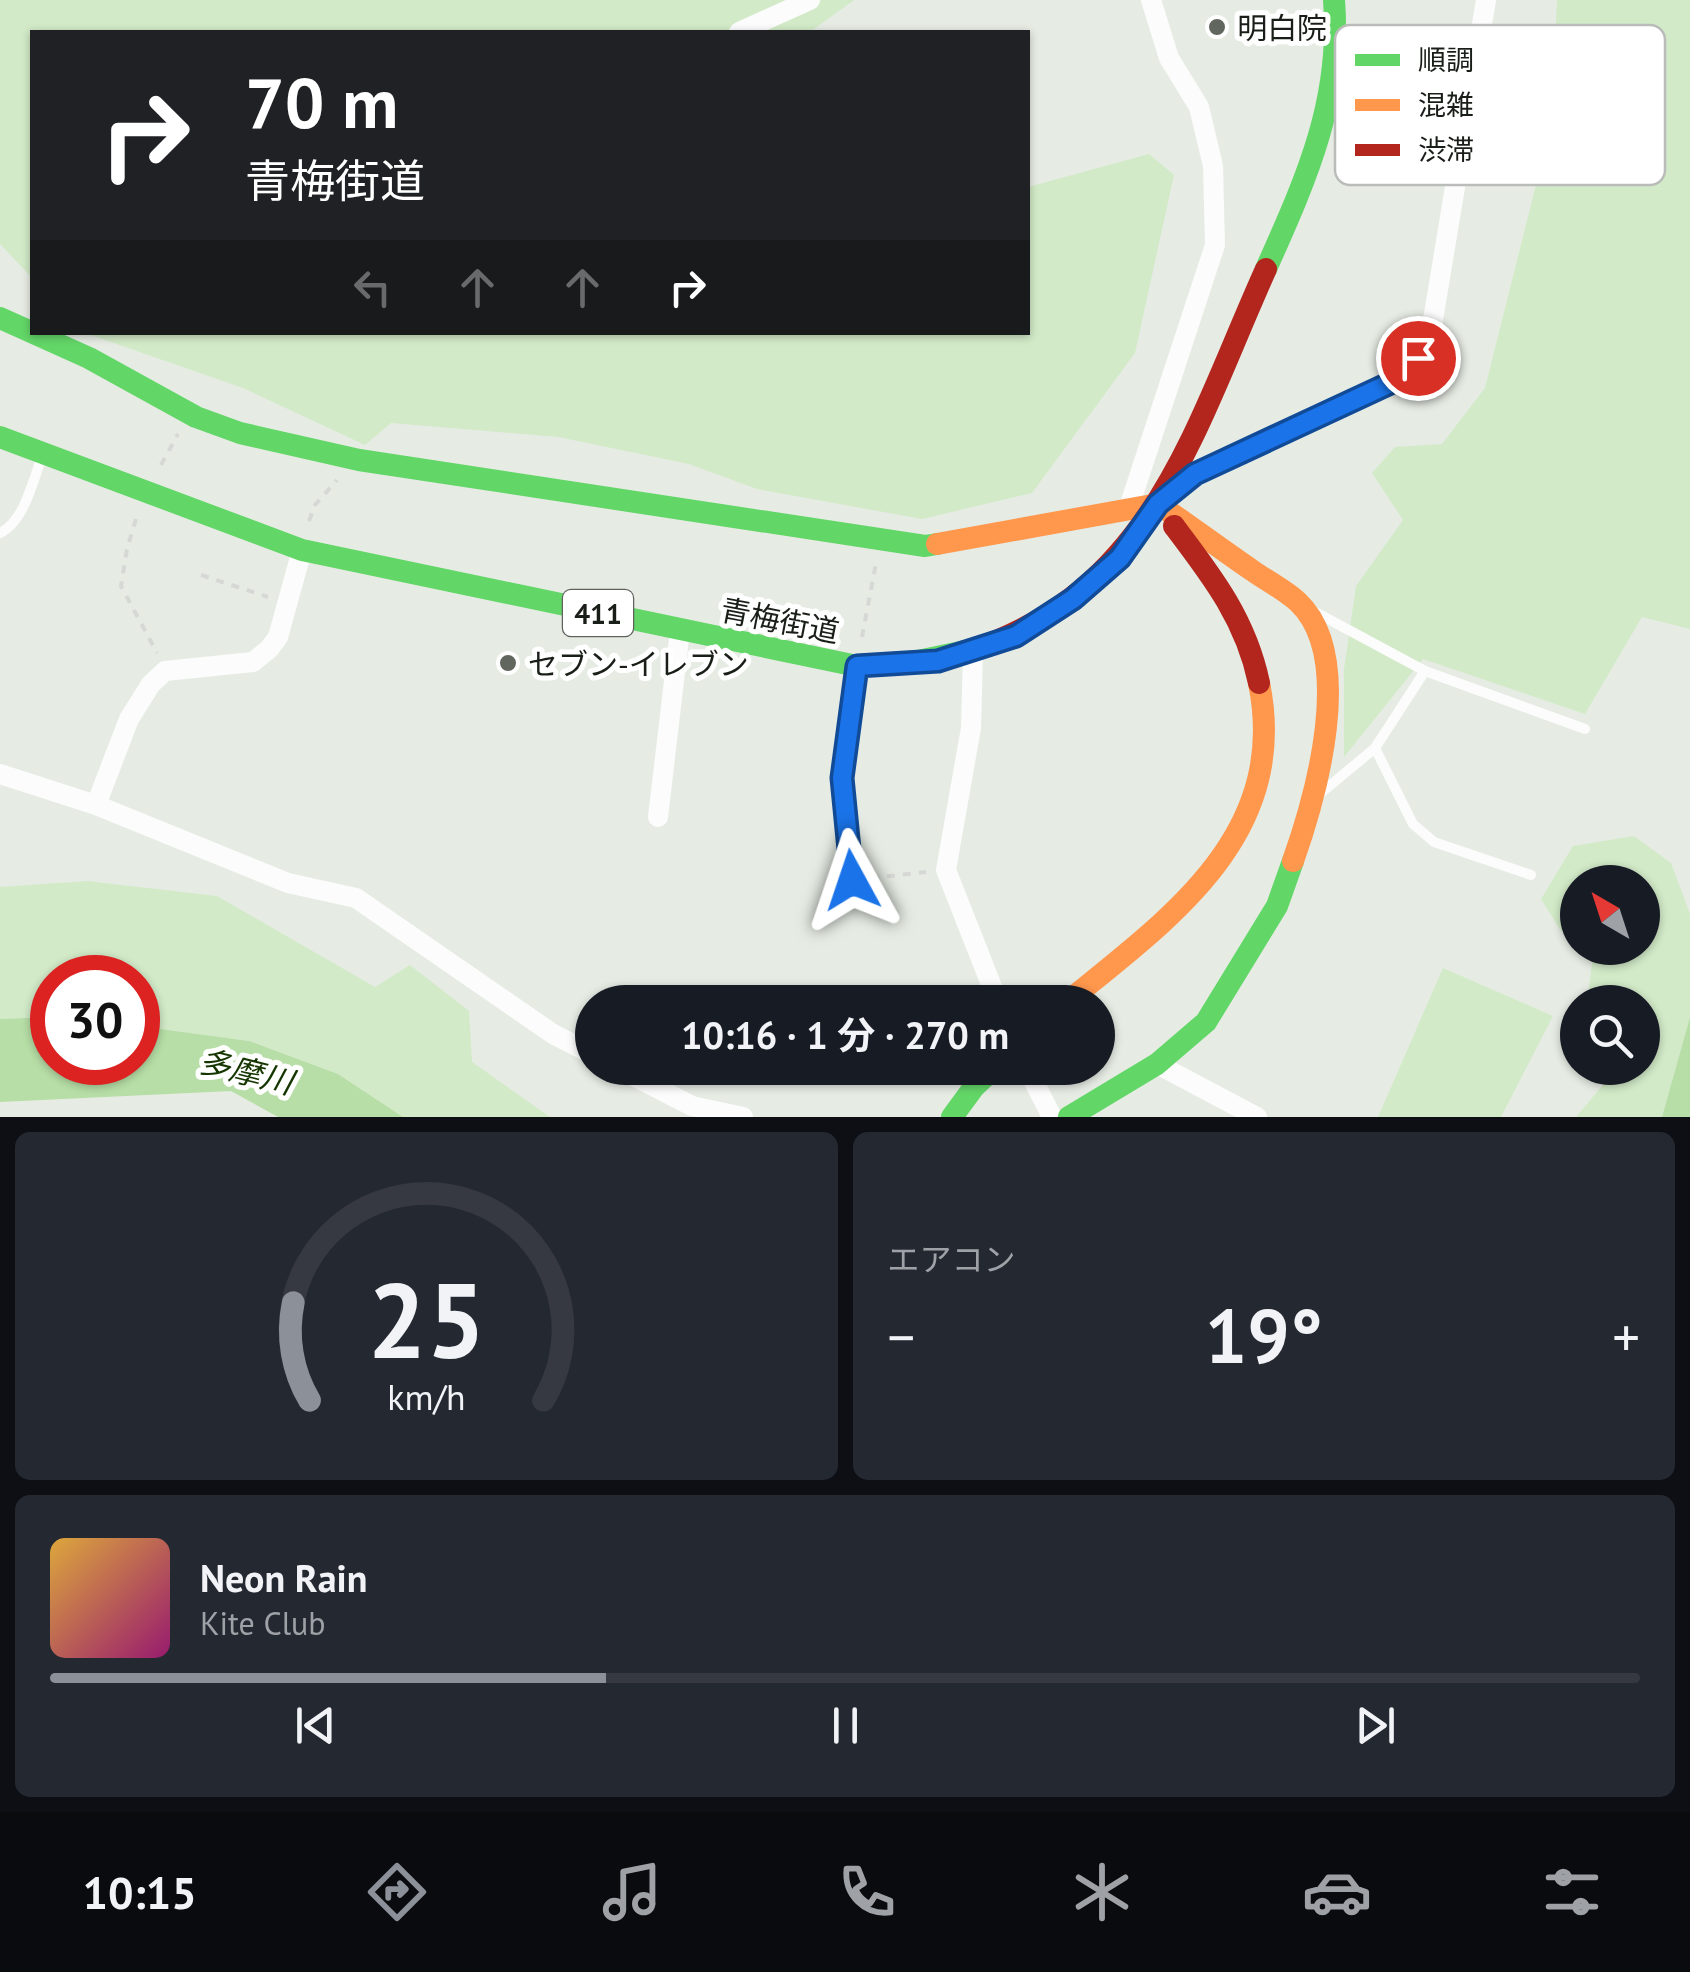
<!DOCTYPE html>
<html lang="ja">
<head>
<meta charset="utf-8">
<style>
  body { margin:0; font-family:"PT Sans","Noto Sans JP",sans-serif; background:#242831; color:#f1f3f6; height:100vh; display:flex; flex-direction:column; font-size:38px; white-space:nowrap }
  * { box-sizing:border-box; margin:0 }
  p { font-size:32px; color:#9ea1a6 }
  .icon { flex:none; width:55px; height:55px; fill:none; stroke:currentColor; stroke-width:2; stroke-linecap:round; stroke-linejoin:round }
  .map { position:relative; height:1117px; overflow:hidden }
  .drawer { display:flex; flex-direction:column; gap:15px; padding:15px; background:#0d0f14; flex:1 }
  .drawer>* { flex:none }
  .hud { position:absolute; left:30px; top:30px; width:1000px; height:305px; border-radius:0px; box-shadow:0 2px 8px #0004; background:#202124; color:#fff; overflow:hidden }
  .needle { width:65px; rotate:321deg }
  .fabs { position:absolute; left:1560px; top:865px; display:grid; gap:20px }
  .fabs a { display:grid; place-items:center; width:100px; height:100px; border-radius:50%; background:#171b24; box-shadow:0 2px 8px #0004; font-size:50px }
  .speed { position:absolute; left:30px; top:955px; display:flex; gap:20px; font-size:50px; font-weight:700; text-align:center }
  .speed>* { display:grid; place-content:center; width:130px; height:130px; border-radius:50%; background:#171b24; box-shadow:0 2px 8px #0004; line-height:1 }
  .speed .limit { border:15px solid #d22; background:#fff; color:#111 }
  .pin { position:absolute; display:grid; place-items:center; width:85px; height:85px; color:#fff; margin:-42px; border:5px solid #fff; border-radius:50%; box-shadow:0 2px 10px #0007 }
  .me { position:absolute; width:110px; margin:-55px; rotate:355deg; stroke-linejoin:round; filter:drop-shadow(0 0 8px #0008) }
  .turn { display:flex; align-items:center; gap:35px; height:210px; padding:0 50px; font-size:45px }
  .turn .icon { width:130px; height:130px; stroke-width:2.5 }
  .turn b { display:block; font-size:70px; line-height:85px }
  .lanes { display:flex; align-items:center; height:95px; padding:0 50px; background:#0003; justify-content:center; gap:50px; direction:ltr }
  .lanes .off { opacity:.35 }
  .big { font-size:75px; font-weight:700; line-height:1.1 }
  .drawer .card { flex:1; display:flex; flex-direction:column; justify-content:center; gap:15px; min-width:0; padding:0 35px; border-radius:15px; background:#242831 }
  .drawer .dial { align-items:center; gap:0 }
  .dial svg { height:260px; overflow:visible; fill:none; stroke:#363941; stroke-width:7; stroke-linecap:round; text-anchor:middle }
  .dial text { fill:#f1f3f6; stroke:none }
  .song { display:flex; align-items:center; gap:30px }
  .cover { width:120px; height:120px; border-radius:15px; background:linear-gradient(135deg,hsl(40 70% 55%),hsl(320 70% 35%)) }
  .played { height:10px; border-radius:5px; background:linear-gradient(90deg,#8c9099 35%,#363941 35%) }
  .keys { display:flex; justify-content:space-around; direction:ltr }
  .heat { display:flex; justify-content:space-between; align-items:center; font-size:55px; direction:ltr }
  .drawer .tiles { flex:1; display:grid; gap:15px; grid-template-columns:1fr 1fr }
  .card:last-child { grid-column:span 2 }
  .trip { position:absolute; left:575px; top:985px; width:540px; height:100px; border-radius:50px; background:#171b24; box-shadow:0 2px 8px #0004; font-weight:700; line-height:100px; text-align:center }
  .dock { display:flex; height:160px; justify-content:space-around; align-items:center; background:#090b0e; color:#9ea1a6 }
  .dock .icon { width:70px; height:70px }
  .dock .selected { color:#8c9099 }
  .dock b { font-size:45px; color:#f1f3f6 }
  .map>svg:first-child { display:block }
  .green { fill:#d2eac8 }
  .water { fill:#b7dea6 }
  .lines { fill:none; stroke-linecap:round; stroke-linejoin:round }
  .path { stroke:#d6d8d6; stroke-width:4; stroke-dasharray:8 8; stroke-linecap:butt }
  .lane { stroke:#fbfcfb; stroke-width:10 }
  .street { stroke:#fbfcfb; stroke-width:20 }
  .fast { stroke:#63d668; stroke-width:22 }
  .slow { stroke:#ff974d; stroke-width:22 }
  .jam { stroke:#b3261e; stroke-width:22 }
  .route-casing { stroke:#114b97; stroke-width:25 }
  .route { stroke:#1a73e8; stroke-width:18 }
  .poi-dot { fill:#61665f; stroke:#fff; stroke-width:4 }
  .labels { text-anchor:middle; dominant-baseline:central; stroke-width:10; stroke-linejoin:round; paint-order:stroke }
  .shield { fill:#fff; stroke:#5f625d; stroke-width:2.5 }
  .shield-label { font-size:28px; font-weight:bold; fill:#1a1e18 }
  .poi-label { font-size:30px; fill:#1a1e18; stroke:#fff; text-anchor:start }
  .street-label { font-size:30px; fill:#1a1e18; stroke:#fff }
  .water-label { font-size:32px; font-style:italic; fill:#163601; stroke:#fff }
  .key { fill:#fff; stroke:#babcba; stroke-width:2.5 }
  .key-label { font-size:28px; fill:#1a1e18 }
</style>
</head>
<body>
<div class="map">
<svg width="1690" height="1117" viewBox="0 0 1690 1117">
  <rect width="100%" height="100%" fill="#e6ece4"/>
  <!-- green -->
  <path class="green" d="M0,0h854l-44,32h-778v246l-32,-34z
    M1557,0h133v629l-48,-12 -57,97 -162,-55 -79,98v-88l12,-83 47,-66 -31,-47 23,-26 47,-3 43,-56 66,-263z
    M1149,154l25,21 -39,178 -103,140 -110,26 -165,-30 -68,-25 -131,-27 -167,-14 -26,22 -122,-57 -158,-55 943,-1v-145z
    M1634,836l37,27 19,51v103l-28,100h-86l41,-49h25v-66h-55l7,-54h48v-66h-64l-1,55 -16,-6 -20,-32 32,-53z
    M87,881l130,15 158,91 35,-22 59,46 3,51 78,55h-147l-65,-43 -89,-33 -111,-15v-48h-86v39l-52,2v-132z
    M1443,968l110,48 -52,101h-123z"/>
  <!-- water -->
  <path class="water" d="M52,1017v45h86v-36l111,15 89,33 65,43h-125l-47,-26 -231,11v-83z
    M1690,1017v100h-28z"/>
  <g class="lines">
    <!-- path -->
    <path class="path" d="M161,465l17,-31
      M136,519l-9,30 -6,37 36,67
      M309,521l6,-16 22,-25
      M201,575l67,22
      M862,637l14,-74
      M871,878l55,-6"/>
    <!-- lane -->
    <path class="lane" d="M0,533c23,-11 32,-48 40,-71
      M1317,613l108,58 160,58
      M1375,748l38,76 21,18 97,33
      M1321,793l54,-45 50,-77"/>
    <!-- street -->
    <path class="street" d="M739,32l71,-32
      M1175,490l20,-16 204,-95 19,-21 13,-26 55,-332
      M1129,507l86,-262 -2,-79 -14,-59 -30,-49 -18,-58
      M973,652l-2,76 -25,142 52,132
      M0,774l96,31 192,78 68,15 197,136 39,20
      M96,805l33,-86 22,-35 14,-13 88,-9 16,-13 9,-12 24,-87
      M658,817l22,-187
      M852,880l-9,-102 14,-112
      M1157,1064l100,53
      M618,1068l74,38 51,11
      M1027,1068l25,49"/>
    <!-- fast -->
    <path class="fast" d="M1266,269c40,-90 76,-168 68,-269
      M0,318l89,40 107,59 44,16 119,27 566,86 12,-2
      M0,437l302,113 555,116 56,-4 62,-13
      M952,1117l22,-30 20,-19
      M1069,1117l88,-53 49,-42 71,-116 16,-45"/>
    <!-- slow -->
    <path class="slow" d="M937,544l221,-40c32,22 63,45 95,67 14,10 32,19 45,31 58,55 18,194 -5,259
      M1067,1002c103,-84 223,-167 192,-319"/>
    <!-- jam -->
    <path class="jam" d="M1174,526c38,50 72,94 85,157
      M975,649c180,-62 220,-223 291,-380"/>
  </g>
  <g class="lines">
    <!-- route casing -->
    <g class="route-casing">
      <path id="route" d="M852,880l-10,-102 15,-112 81,-5 78,-25 57,-37 47,-41 38,-54 37,-30 204,-95 19,-21"/>
    </g>
    <!-- route -->
    <use href="#route" class="route"/>
  </g>
  <!-- markers -->
  <g class="poi-dot">
    <circle cx="1217" cy="27" r="10"/>
    <circle cx="508" cy="663" r="10"/>
  </g>
  <g class="labels">
    <!-- shield labels -->
    <rect class="shield" x="563" y="590" width="70" height="46" rx="8"/>
    <g class="shield-label">
      <text x="598" y="613">411</text>
    </g>
    <!-- poi labels -->
    <g class="poi-label">
      <text x="1237" y="27">明白院</text>
      <text x="528" y="663">セブン-イレブン</text>
    </g>
    <!-- street labels -->
    <g class="street-label">
      <text transform="translate(780 620) rotate(11)">青梅街道</text>
    </g>
    <!-- water labels -->
    <g class="water-label">
      <text transform="translate(246 1071) rotate(14)">多摩川</text>
    </g>
  </g>
  <!-- legend -->
  <rect x="1335" y="25" width="330" height="160" rx="15" class="key"/>
  <rect x="1355" y="54" width="45" height="12" fill="#63d668"/>
  <rect x="1355" y="99" width="45" height="12" fill="#ff974d"/>
  <rect x="1355" y="144" width="45" height="12" fill="#b3261e"/>
  <g class="key-label">
    <text x="1418" y="70">順調</text>
    <text x="1418" y="115">混雑</text>
    <text x="1418" y="160">渋滞</text>
  </g>
</svg>
<div class="fabs">
<a><svg class="needle" viewBox="-14 -14 28 28"><path d="M0-13l5 13h-10z" fill="#e53935"/><path d="M0 13l5-13h-10z" fill="#9ea1a6"/></svg></a>
<a><svg class="icon" aria-label="search" viewBox="0 0 24 24"><circle cx="10" cy="10" r="6"/><path d="M15 15l6 6"/></svg></a>
</div>
<div class="speed"><div class="limit">30</div></div>
<div class="pin" style="left:1418px;top:358px;background:#d93025"><svg class="icon" aria-label="arrive" viewBox="0 0 24 24"><path d="M6 21V4h12l-3 4 3 4H6"/></svg></div>
<svg class="me" style="left:852px;top:880px" viewBox="-20 -20 40 40"><path d="M0-17L14 15 0 8-14 15z" fill="#1a73e8" stroke="#fff" stroke-width="4"/></svg>
<div class="trip">10:16 · 1 分 · 270 m</div>
<div class="hud">
<div class="turn"><svg class="icon" aria-label="right" viewBox="0 0 24 24"><path d="M7 20v-9h11M14 6l5 5-5 5"/></svg><div><b>70 m</b>青梅街道</div></div>
<div class="lanes"><svg class="icon off" aria-label="left" viewBox="0 0 24 24"><path d="M17 20v-9H6M10 6l-5 5 5 5"/></svg><svg class="icon off" aria-label="ahead" viewBox="0 0 24 24"><path d="M12 20V5M6 11l6-6 6 6"/></svg><svg class="icon off" aria-label="ahead" viewBox="0 0 24 24"><path d="M12 20V5M6 11l6-6 6 6"/></svg><svg class="icon" aria-label="right" viewBox="0 0 24 24"><path d="M7 20v-9h11M14 6l5 5-5 5"/></svg></div>
</div>
</div>
<section class="drawer">
<div class="tiles">
<div class="card dial"><svg viewBox="0 0 100 80">
<path d="M14 69A42 42 0 1 1 86 69"/>
<path d="M14 69A42 42 0 0 1 9 39" stroke="#8c9099"/>
<text x="50" y="56" font-size="32" font-weight="700">25</text>
<text x="50" y="72" font-size="11">km/h</text>
</svg></div>
<div class="card"><p>エアコン</p>
<div class="heat"><a>−</a><b class="big">19°</b><a>+</a></div>
</div>
<div class="card">
<div class="song"><i class="cover"></i><div><b>Neon Rain</b><p>Kite Club</p></div></div>
<div class="played"></div>
<div class="keys"><svg class="icon" aria-label="previous" viewBox="0 0 24 24"><path d="M18 5L8 12l10 7zM5 5v14"/></svg><svg class="icon" aria-label="pause" viewBox="0 0 24 24"><path d="M8 5v14M16 5v14"/></svg><svg class="icon" aria-label="next" viewBox="0 0 24 24"><path d="M6 5l10 7-10 7zM19 5v14"/></svg></div>
</div>
</div>
</section>
<nav class="dock">
<b>10:15</b>
<svg class="icon selected" aria-label="directions" viewBox="0 0 24 24"><path d="M12 3l9 9-9 9-9-9zM9 14v-3h6M13 9l2 2-2 2"/></svg>
<svg class="icon" aria-label="music" viewBox="0 0 24 24"><path d="M9 18V5l10-2v13"/><circle cx="6" cy="18" r="3"/><circle cx="16" cy="16" r="3"/></svg>
<svg class="icon" aria-label="phone" viewBox="0 0 24 24"><path d="M5 4h4l2 5-3 2q2 4 5 5l2-3 5 2v4C11 20 4 13 5 4z"/></svg>
<svg class="icon" aria-label="climate" viewBox="0 0 24 24"><path d="M12 3v18M4 7l16 10M4 17L20 7"/></svg>
<svg class="icon" aria-label="car" viewBox="0 0 24 24"><path d="M5 17H2v-5l4-1 3-4h7l3 4 3 1v5h-3M9 17h6M6 11h13"/><circle cx="7" cy="17" r="2"/><circle cx="17" cy="17" r="2"/></svg>
<svg class="icon" aria-label="filters" viewBox="0 0 24 24"><path d="M4 7h16M4 17h16"/><circle cx="9" cy="7" r="2"/><circle cx="15" cy="17" r="2"/></svg>
</nav>
</body>
</html>
